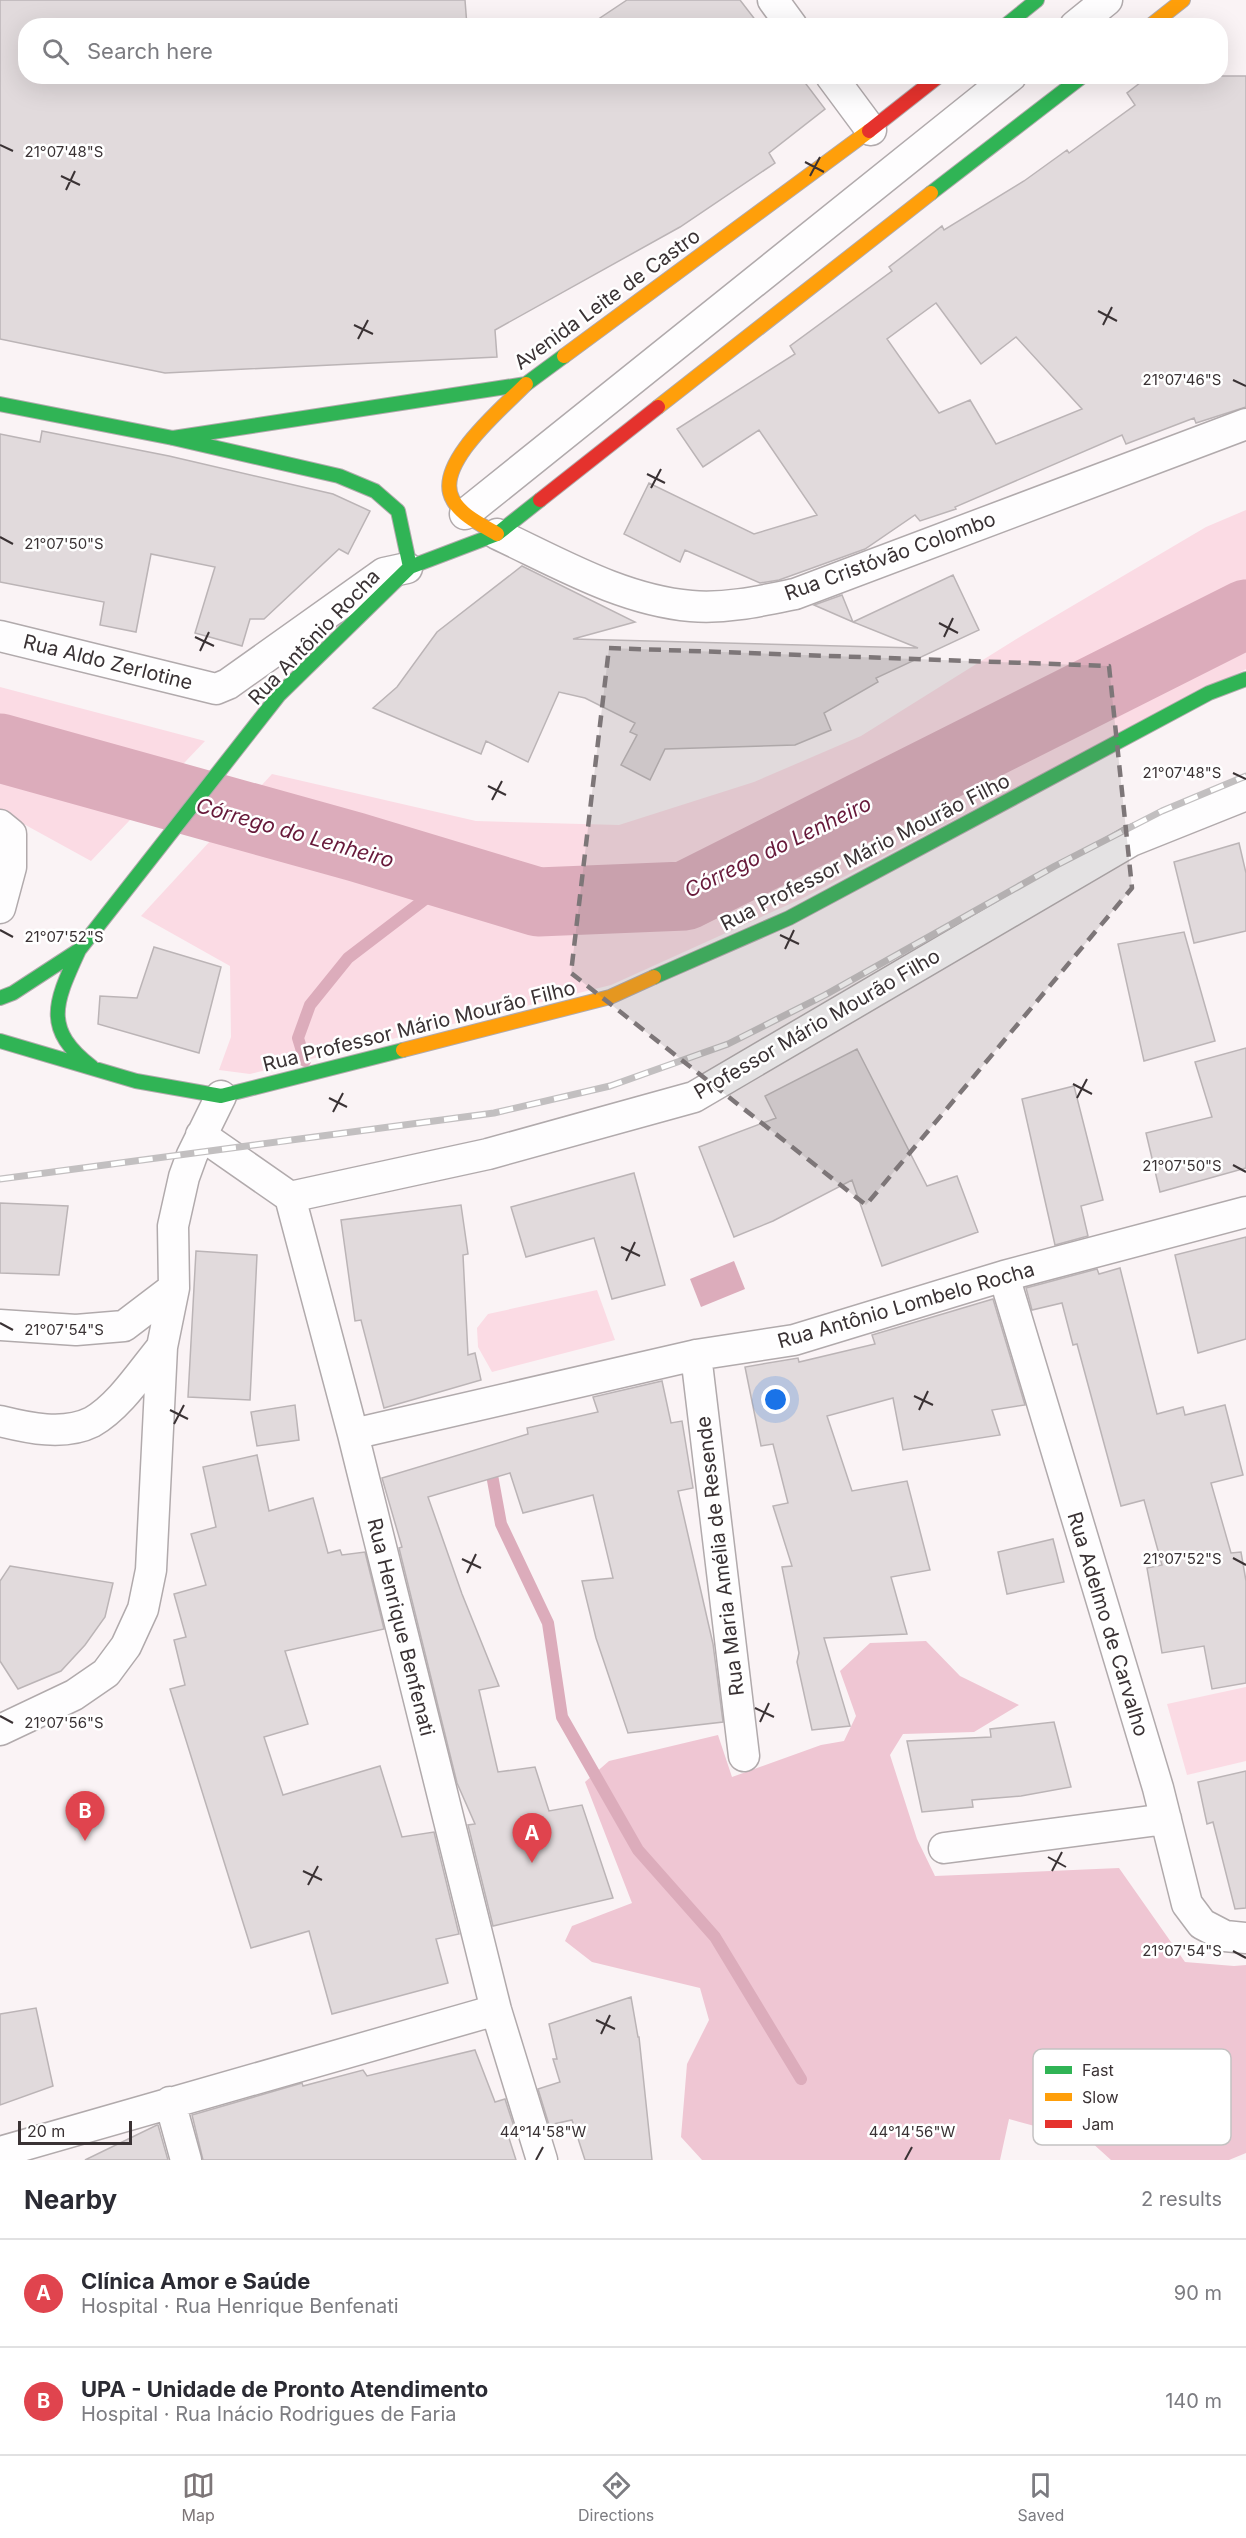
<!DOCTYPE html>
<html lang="en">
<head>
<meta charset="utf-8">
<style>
  :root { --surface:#fff; --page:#f2f2f3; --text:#2b2b33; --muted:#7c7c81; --line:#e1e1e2; --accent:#7d7678 }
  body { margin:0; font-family:Inter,sans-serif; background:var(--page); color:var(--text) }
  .scale { position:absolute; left:18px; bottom:15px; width:114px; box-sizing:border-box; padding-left:6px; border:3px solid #3a3234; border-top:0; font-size:16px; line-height:21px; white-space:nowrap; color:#3a3234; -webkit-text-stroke:4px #fff; paint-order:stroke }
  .you { position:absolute; left:776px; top:1400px; width:21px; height:21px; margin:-15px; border:4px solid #fff; border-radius:50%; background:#1a73e8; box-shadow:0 0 0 9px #1a73e833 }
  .badge { display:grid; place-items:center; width:39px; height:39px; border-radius:50%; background:var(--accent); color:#fff; font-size:20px; font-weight:700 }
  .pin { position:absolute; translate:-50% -50px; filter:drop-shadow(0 2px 3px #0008) }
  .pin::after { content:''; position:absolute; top:32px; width:21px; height:18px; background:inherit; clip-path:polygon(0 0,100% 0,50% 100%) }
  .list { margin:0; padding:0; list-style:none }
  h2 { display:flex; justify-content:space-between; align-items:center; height:78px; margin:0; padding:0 24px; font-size:26px }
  h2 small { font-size:20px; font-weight:400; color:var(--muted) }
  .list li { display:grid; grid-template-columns:39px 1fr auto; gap:18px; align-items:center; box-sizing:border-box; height:108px; padding:0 24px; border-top:2px solid var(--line) }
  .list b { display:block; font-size:22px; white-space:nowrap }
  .list p { margin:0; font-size:20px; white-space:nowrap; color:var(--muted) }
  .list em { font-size:20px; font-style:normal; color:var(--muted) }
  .icon { flex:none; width:33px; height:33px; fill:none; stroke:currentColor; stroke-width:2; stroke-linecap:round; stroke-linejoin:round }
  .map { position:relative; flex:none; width:1246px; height:2160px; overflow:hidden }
  .search { position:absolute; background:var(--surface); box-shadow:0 6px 24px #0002; left:18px; right:18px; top:18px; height:66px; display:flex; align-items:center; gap:15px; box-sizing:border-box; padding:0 21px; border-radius:24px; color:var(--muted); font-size:22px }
  .sheet { height:294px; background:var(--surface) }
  nav { display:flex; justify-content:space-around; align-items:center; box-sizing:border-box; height:84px; border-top:2px solid var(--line); background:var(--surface); font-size:16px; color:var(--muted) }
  nav a { display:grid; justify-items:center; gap:3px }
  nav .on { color:var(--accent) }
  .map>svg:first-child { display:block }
  .green { fill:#fbdbe4 }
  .forest { fill:#efc6d3 }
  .water { fill:#dcacbb }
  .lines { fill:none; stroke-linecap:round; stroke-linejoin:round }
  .stream { stroke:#dcacbb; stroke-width:12 }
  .river { stroke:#dcacbb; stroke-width:69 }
  .building { fill:#e1dadc; stroke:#bbb4b6; stroke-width:1.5; fill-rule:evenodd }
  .street-casing { stroke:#b1aaac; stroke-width:33 }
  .fast-casing { stroke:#b1aaac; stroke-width:16 }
  .slow-casing { stroke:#b1aaac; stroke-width:16 }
  .jam-casing { stroke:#b1aaac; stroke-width:16 }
  .street { stroke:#fefdfe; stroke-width:30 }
  .fast { stroke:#30b455; stroke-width:14 }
  .slow { stroke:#ff9f0a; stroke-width:14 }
  .jam { stroke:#e5322d; stroke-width:14 }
  .rail-casing { stroke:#c2bfc0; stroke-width:7 }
  .rail { stroke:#fff; stroke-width:4.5; stroke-dasharray:14; stroke-linecap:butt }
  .marked { fill:#7d7678; fill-opacity:0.2; stroke:#7d7678; stroke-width:4.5; stroke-dasharray:12 8; stroke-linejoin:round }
  .ticks { fill:none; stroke:#3a3234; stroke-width:2 }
  .labels { text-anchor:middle; stroke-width:5; stroke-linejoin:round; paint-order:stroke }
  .street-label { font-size:20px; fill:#3a3234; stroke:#fff }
  .water-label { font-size:21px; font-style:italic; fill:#67193a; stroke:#fff }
  .key { fill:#fff; stroke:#c4c2c2; stroke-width:1.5 }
  .key-label { font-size:16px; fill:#3a3234 }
  .ticks-label { font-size:15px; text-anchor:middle; fill:#3a3234; stroke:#fff; stroke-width:5; stroke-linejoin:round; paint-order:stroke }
</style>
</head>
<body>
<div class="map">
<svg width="1246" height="2160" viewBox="0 0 1246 2160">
  <rect width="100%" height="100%" fill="#faf3f5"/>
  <!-- green -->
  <path class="green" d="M1246,510V669L803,898L611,985L250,1074L219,1070L231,1037L230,966L141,916L272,774L476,821L619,825L754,782L861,736L1023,635L1206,527Z
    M0,687L205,741L91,861L0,811Z
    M597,1290L615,1340L492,1372L478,1347L477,1328L488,1314Z
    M1246,1687V1761L1187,1775L1167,1704Z"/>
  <!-- forest -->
  <path class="forest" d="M926,1641L960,1676L1019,1705L974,1732L903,1734L890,1755L917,1839L935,1876L1119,1868L1185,1962L1234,1966L1246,1965V2153L1229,2160H1111L1090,2141L1009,2119L1000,2160H702L681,2137L687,2064L709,2020L700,1988L592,1962L565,1941L572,1926L632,1903L585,1782L609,1761L718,1735L732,1777L821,1745L844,1741L856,1716L840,1671L870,1643Z"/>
  <!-- water -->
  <path class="water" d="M734,1261L745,1289L701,1307L690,1279Z"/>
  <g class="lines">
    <!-- stream -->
    <path class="stream" d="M305,1061L298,1038L310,1005L348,958L454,877
      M490,1464L501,1524L548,1623L562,1717L638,1850L715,1937L801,2079"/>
    <!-- river -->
    <path class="river" d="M0,748L356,847L538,902L685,896L1246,614"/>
  </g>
  <!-- building -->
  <path class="building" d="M0,0H465L467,26H26V76H800L825,109L769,153L775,163L680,227L495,330L497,357L165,373L0,339Z
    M627,0H740L760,26H588Z
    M1149,76H1246V407L1196,423L1194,418L1126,444L1122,435L955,507L956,509L920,521L915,515L865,549L779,580L760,583L685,550L680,562L624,534L649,483L754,534L817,515L759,430L703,467L677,429L795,354L790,346L892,271L889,267L942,226L944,230L1024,181L1067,150L1069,153L1135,105L1127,93ZM936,303L981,364L1016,337L1082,409L996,444L970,400L939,413L887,339Z
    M42,431L169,456L333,494L370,511L348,554L339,549L264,619H250L242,646L195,633L215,567L151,554L136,632L100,625L104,602L0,582V434L40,442Z
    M522,566L635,622L573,639L918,648L853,622L953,575L979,630L876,678L878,682L824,713L831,730L795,745L665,749L650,780L621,765L637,735L630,732L635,723L585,698L559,692L528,762L486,741L481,754L373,708L397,687L437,632Z
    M842,595L853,622L814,605Z
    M1239,843L1246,873V931L1194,943L1174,862Z
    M1184,932L1215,1041L1144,1061L1118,944Z
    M154,947L221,967L199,1053L98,1024L100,996L137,998Z
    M1246,1048V1168L1160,1192L1146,1133L1212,1117L1195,1062Z
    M857,1049L927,1186L957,1176L978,1232L882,1266L852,1180L773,1221L734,1237L699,1147L776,1118L765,1096Z
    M1074,1086L1103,1200L1081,1206L1088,1236L1055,1245L1022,1099Z
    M634,1173L665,1285L612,1299L594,1238L526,1257L511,1207Z
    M0,1203L68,1206L59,1275L0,1273Z
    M461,1205L468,1254L463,1255L468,1355L475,1353L481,1380L384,1408L361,1320L355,1321L341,1220Z
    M1246,1237V1339L1198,1353L1175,1255Z
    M196,1251L257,1255L250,1400L188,1397Z
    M1120,1268L1157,1414L1183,1407L1185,1415L1225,1405L1243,1475L1211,1483L1231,1553L1241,1552L1246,1581V1683L1212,1689L1204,1646L1162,1653L1147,1568L1162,1565L1144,1500L1121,1506L1077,1344L1073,1345L1062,1303L1032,1310L1026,1288L1097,1269L1099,1274Z
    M993,1299L1025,1405L992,1410L1000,1435L903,1450L893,1398L827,1416L852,1491L907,1481L930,1570L891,1577L907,1634L824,1638L850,1726L812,1730L797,1662L799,1653L782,1567L792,1566L773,1506L788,1503L773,1444L761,1446L745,1367L798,1358L799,1362L875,1344L872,1335Z
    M662,1381L671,1423L682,1421L693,1488L678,1491L713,1644L723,1722L628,1733L596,1638L582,1581L613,1578L593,1495L523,1513L510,1473L428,1497L462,1594L499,1686L479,1690L498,1772L535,1767L549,1811L582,1805L613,1898L493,1926L468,1825L475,1824L457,1783L399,1548L402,1547L382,1478L528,1434L527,1428L598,1412L593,1397Z
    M295,1405L299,1440L257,1446L251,1412Z
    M257,1455L269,1511L313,1498L328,1553L340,1550L342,1555L365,1552L384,1629L285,1651L308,1724L264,1737L283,1795L380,1766L402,1837L434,1832L459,1934L436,1939L448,1983L332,2014L309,1931L251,1948L170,1689L185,1685L174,1640L186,1637L174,1594L206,1585L191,1534L216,1527L203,1467Z
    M1053,1539L1064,1582L1007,1594L998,1552Z
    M10,1566L113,1583L105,1617L85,1645L61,1671L18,1689L0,1661V1581Z
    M1054,1722L1071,1787L1021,1796L972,1800L973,1807L922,1812L907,1741L991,1737L990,1729Z
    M1246,1771V1908L1235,1909L1213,1822L1207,1824L1198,1782Z
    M631,1997L638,2037H639L652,2160H585L572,2120L549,2125L538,2089L560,2082L553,2059H557L549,2024Z
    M36,2008L53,2086L0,2105V2014Z
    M475,2050L495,2102L505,2099L516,2133L508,2135L516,2160H203L192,2115L302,2083L303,2086L363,2070L367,2076Z
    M158,2125L168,2160H85L157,2125Z"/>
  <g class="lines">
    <!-- street casing -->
    <g class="street-casing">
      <path id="street" d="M773,0L792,26
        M1075,26L1107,0
        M831,76L871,130
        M465,514L1011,76
        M497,534C559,563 622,600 691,606C726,609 761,601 795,594L1246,424
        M0,636L216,689L228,684L384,573L407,568
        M0,825L11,834V867L0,908
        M201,1135L290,1197L353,1434L496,2010L542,2160
        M290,1197L488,1154L694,1097L1131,841L1246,795
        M1004,1276L1158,1788L1187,1904L1202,1924L1225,1936L1246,1938
        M0,1325L76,1330L124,1326L174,1288
        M696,1355L744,1756
        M0,1421C28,1428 64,1436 92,1422C120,1406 142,1371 162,1347
        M353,1434L696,1355L794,1340L1004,1276L1246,1212
        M0,1730L74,1695L106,1673L126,1646L143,1609L151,1570L162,1347L174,1288L173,1226L184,1177L192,1155L221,1096
        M944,1848L1166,1819
        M170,2102L186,2160
        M0,2152L496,2010"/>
    </g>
    <!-- fast casing -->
    <g class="fast-casing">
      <path id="fast" d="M1005,26L1037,0
        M931,193L1083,76
        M0,404L173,438L339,476L375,491L398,511L410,567
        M173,438L526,384L564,356
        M79,950C56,1001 41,1028 92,1067
        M654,977L789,918L1209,693L1246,679
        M0,998L13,993L79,950L279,695L410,567L497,534L540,500
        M0,1041L136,1081L221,1096L403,1050"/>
    </g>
    <!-- slow casing -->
    <g class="slow-casing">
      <path id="slow" d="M1150,26L1183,0
        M564,356L869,131
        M658,407L931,193
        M497,534C482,525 462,516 453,500C432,465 504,407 526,384
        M403,1050L610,997L654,977"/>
    </g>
    <!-- jam casing -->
    <g class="jam-casing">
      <path id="jam" d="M869,131L939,76
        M540,500L658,407"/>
    </g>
    <!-- street -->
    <use href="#street" class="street"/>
    <!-- fast -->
    <use href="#fast" class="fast"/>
    <!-- slow -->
    <use href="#slow" class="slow"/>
    <!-- jam -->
    <use href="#jam" class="jam"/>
    <!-- rail casing -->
    <g class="rail-casing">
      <path id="rail" d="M0,1179L494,1113L610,1086L728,1044L825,995L1055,866L1162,811L1246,776"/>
    </g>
    <!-- rail -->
    <use href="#rail" class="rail"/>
  </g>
  <!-- marked area -->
  <path class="marked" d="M609,648L1109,666L1132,888L866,1205L571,973Z"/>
  <!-- ticks -->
  <path class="ticks" d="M0,145L13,151M805,162L824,172M61,176L80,185M810,176L820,157M66,190L75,171M1098,311L1117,321M354,325L373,334M1103,325L1112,307M358,339L368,320M1233,380L1246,386M647,474L665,483M651,488L661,469M0,537L13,544M939,623L958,633M195,637L214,646M944,637L953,618M200,651L209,632M1233,773L1246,779M488,786L506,795M492,800L502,781M0,930L13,937M780,935L799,944M785,949L794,930M1073,1084L1092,1094M329,1098L347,1107M1077,1098L1087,1079M333,1112L343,1093M1233,1165L1246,1172M621,1247L640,1256M626,1261L635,1242M0,1323L13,1330M914,1396L933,1405M170,1410L188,1419M919,1410L928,1391M174,1424L184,1405M1233,1558L1246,1565M462,1559L481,1568M467,1573L476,1554M755,1708L774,1717M0,1716L13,1723M760,1722L769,1703M1048,1857L1066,1867M303,1871L322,1880M1052,1871L1062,1852M308,1885L318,1866M1233,1951L1246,1958M596,2020L615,2029M601,2034L610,2015M536,2160L543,2147M905,2160L912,2147"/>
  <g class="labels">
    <!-- street labels -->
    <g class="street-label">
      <text transform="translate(607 299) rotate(-36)" y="7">Avenida Leite de Castro</text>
      <text transform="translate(890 556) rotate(-20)" y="7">Rua Cristóvão Colombo</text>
      <text transform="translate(314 637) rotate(-46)" y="7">Rua Antônio Rocha</text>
      <text transform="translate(108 662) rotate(14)" y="7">Rua Aldo Zerlotine</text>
      <text transform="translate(865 852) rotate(-27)" y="7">Rua Professor Mário Mourão Filho</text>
      <text transform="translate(817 1024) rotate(-30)" y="7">Professor Mário Mourão Filho</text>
      <text transform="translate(419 1026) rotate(-14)" y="7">Rua Professor Mário Mourão Filho</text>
      <text transform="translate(906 1305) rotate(-16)" y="7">Rua Antônio Lombelo Rocha</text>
      <text transform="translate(720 1556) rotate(-97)" y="7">Rua Maria Amélia de Resende</text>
      <text transform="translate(1108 1624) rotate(73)" y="7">Rua Adelmo de Carvalho</text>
      <text transform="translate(401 1627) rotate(76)" y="7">Rua Henrique Benfenati</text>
    </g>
    <!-- water labels -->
    <g class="water-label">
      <text transform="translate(295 833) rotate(16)" y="7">Córrego do Lenheiro</text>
      <text transform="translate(778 847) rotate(-26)" y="7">Córrego do Lenheiro</text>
    </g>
  </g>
  <!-- legend -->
  <rect x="1033" y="2049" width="198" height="96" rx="9" class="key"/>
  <rect x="1045" y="2066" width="27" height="8" fill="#30b455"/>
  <rect x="1045" y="2093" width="27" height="8" fill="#ff9f0a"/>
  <rect x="1045" y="2120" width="27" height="8" fill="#e5322d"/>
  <g class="key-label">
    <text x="1082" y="2076">Fast</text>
    <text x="1082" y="2103">Slow</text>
    <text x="1082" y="2130">Jam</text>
  </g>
  <g class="ticks-label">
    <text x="64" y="157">21°07'48"S</text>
    <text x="1182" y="385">21°07'46"S</text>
    <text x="64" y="549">21°07'50"S</text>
    <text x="1182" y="778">21°07'48"S</text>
    <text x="64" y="942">21°07'52"S</text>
    <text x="1182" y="1171">21°07'50"S</text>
    <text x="64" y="1335">21°07'54"S</text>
    <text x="1182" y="1564">21°07'52"S</text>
    <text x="64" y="1728">21°07'56"S</text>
    <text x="1182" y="1956">21°07'54"S</text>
    <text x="543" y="2137">44°14'58"W</text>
    <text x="912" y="2137">44°14'56"W</text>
  </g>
</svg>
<div class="scale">20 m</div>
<div class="you"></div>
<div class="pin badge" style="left:532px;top:1863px;background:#e0444e">A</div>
<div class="pin badge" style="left:85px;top:1841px;background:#e0444e">B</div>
<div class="search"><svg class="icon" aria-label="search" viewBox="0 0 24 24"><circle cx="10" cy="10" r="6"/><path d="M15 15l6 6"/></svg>Search here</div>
</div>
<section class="sheet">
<h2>Nearby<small>2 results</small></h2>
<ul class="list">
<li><span class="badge" style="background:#e0444e">A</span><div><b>Clínica Amor e Saúde</b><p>Hospital · Rua Henrique Benfenati</p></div><em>90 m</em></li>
<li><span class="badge" style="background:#e0444e">B</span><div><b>UPA - Unidade de Pronto Atendimento</b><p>Hospital · Rua Inácio Rodrigues de Faria</p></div><em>140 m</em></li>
</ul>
</section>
<nav>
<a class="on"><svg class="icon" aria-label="map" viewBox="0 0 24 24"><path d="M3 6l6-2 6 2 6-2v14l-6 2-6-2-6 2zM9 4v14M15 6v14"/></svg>Map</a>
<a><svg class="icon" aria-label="directions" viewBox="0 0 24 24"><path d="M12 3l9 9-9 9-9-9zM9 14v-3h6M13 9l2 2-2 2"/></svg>Directions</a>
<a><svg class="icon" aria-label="saved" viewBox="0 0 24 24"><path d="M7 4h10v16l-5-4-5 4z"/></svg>Saved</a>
</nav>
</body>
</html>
